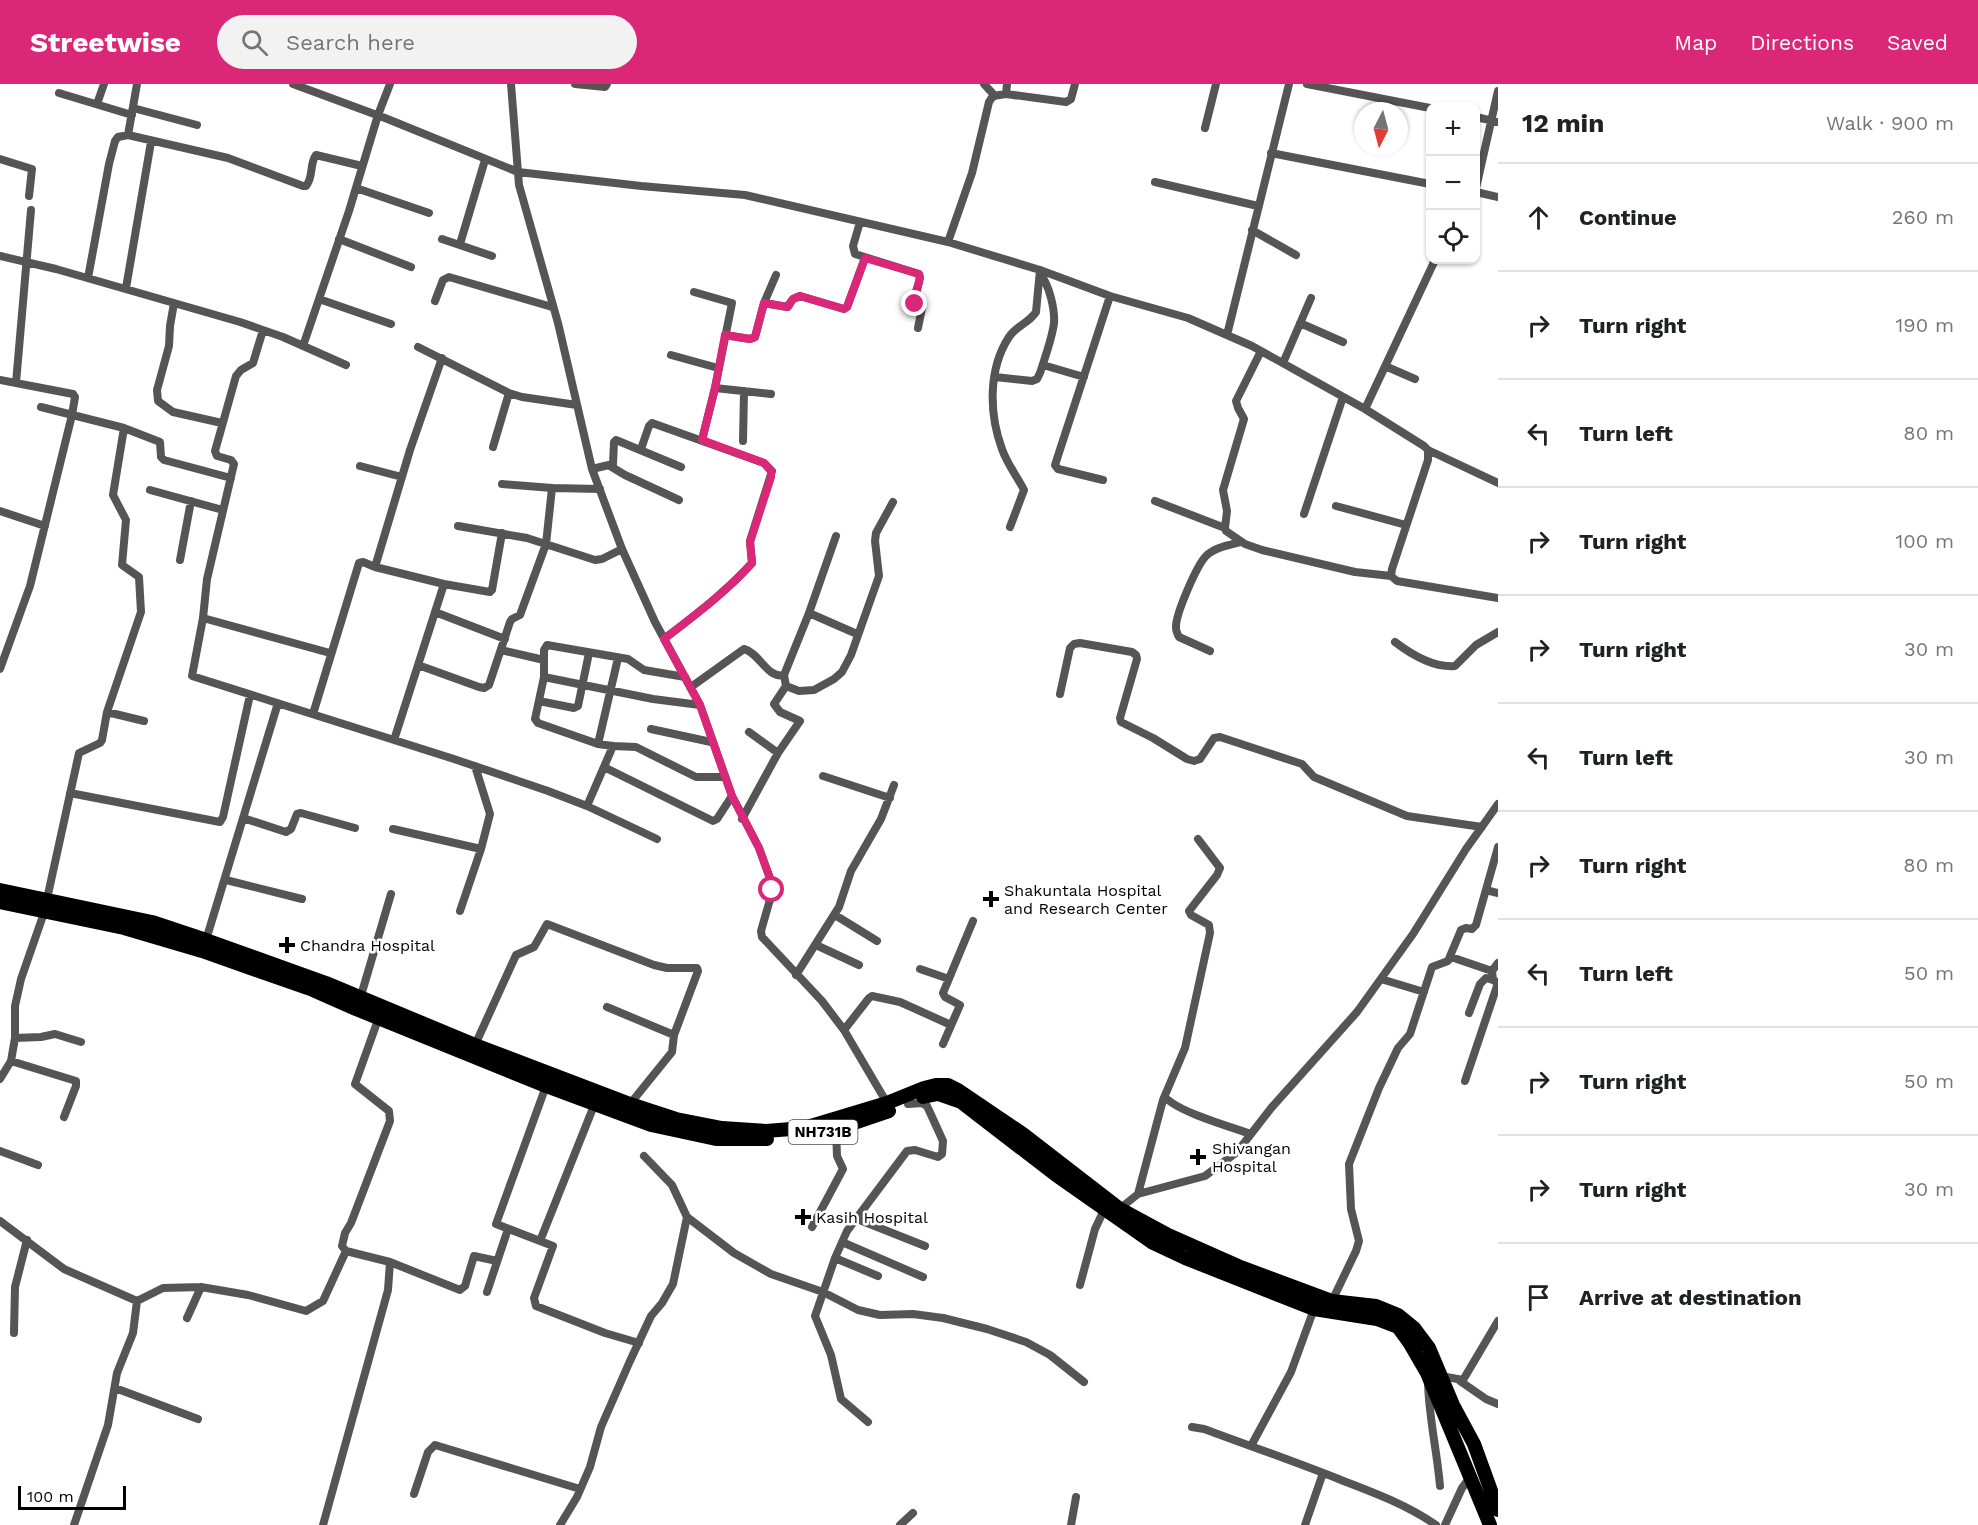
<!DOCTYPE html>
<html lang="en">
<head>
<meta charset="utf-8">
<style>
  :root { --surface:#fff; --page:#f2f2f2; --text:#202124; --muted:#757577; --line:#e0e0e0; --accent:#db2777 }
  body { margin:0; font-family:"Work Sans",sans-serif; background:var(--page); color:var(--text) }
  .controls { position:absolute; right:18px; top:18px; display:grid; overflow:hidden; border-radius:12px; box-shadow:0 2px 4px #0004 }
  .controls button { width:54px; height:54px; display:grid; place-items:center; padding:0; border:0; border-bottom:2px solid var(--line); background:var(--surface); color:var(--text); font:30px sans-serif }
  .compass { position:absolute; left:1354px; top:18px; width:54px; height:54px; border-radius:50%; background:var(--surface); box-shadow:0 2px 4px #0004; rotate:186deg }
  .scale { position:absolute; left:18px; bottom:15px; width:108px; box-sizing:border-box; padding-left:6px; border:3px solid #000; border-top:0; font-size:16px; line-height:21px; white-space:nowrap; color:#000; -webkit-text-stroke:4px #fff; paint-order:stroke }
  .stop { position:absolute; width:18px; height:18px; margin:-14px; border:4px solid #db2777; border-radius:50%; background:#fff }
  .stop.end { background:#db2777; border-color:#fff; box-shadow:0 2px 6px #0008 }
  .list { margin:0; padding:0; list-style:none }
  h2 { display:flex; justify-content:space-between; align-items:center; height:78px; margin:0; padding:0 24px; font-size:26px }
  h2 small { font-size:20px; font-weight:400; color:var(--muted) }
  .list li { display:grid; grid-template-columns:39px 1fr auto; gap:18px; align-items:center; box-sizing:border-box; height:108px; padding:0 24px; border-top:2px solid var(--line) }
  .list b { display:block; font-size:22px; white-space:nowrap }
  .list em { font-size:20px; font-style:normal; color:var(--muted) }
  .icon { flex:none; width:33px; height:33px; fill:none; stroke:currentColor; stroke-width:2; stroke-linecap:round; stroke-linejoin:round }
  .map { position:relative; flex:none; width:1498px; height:1441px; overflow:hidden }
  header { display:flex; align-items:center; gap:36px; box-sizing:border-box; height:84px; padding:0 30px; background:var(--accent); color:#fff }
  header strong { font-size:28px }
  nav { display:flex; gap:33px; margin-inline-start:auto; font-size:21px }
  .search { width:420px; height:54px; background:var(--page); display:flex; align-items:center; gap:15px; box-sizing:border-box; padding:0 21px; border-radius:33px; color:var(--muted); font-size:22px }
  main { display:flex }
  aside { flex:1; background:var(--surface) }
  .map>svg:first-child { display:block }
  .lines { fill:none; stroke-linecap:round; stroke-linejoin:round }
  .street { stroke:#555; stroke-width:8 }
  .highway { stroke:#000; stroke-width:14 }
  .route { stroke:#db2777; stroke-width:8 }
  .poi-dot { fill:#000; stroke:#fff; stroke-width:2 }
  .labels { text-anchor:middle; stroke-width:5; stroke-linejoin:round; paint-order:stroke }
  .shield { fill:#fff; stroke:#4c4c4c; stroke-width:1.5 }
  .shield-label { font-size:15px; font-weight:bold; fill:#000 }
  .poi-label { font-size:16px; fill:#000; stroke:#fff; text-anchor:start }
</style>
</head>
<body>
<header>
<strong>Streetwise</strong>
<div class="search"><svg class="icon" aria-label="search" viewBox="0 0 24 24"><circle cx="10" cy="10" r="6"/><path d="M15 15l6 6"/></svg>Search here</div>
<nav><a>Map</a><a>Directions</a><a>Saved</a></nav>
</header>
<main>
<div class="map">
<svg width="1498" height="1441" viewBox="0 0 1498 1441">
  <rect width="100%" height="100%" fill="#fff"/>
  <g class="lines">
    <!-- street -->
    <path class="street" d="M293,0L385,34L518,88L641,102L745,111L948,158L1040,186L1110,212L1188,234L1252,262L1365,325L1424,362L1428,366V376L1392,485L1391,492L1397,497L1498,514
      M511,0L519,101L558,239L592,385L622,465L655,538L700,621L732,712L759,764L771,797V812L761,847L762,853L822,917L844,946L887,1019
      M575,0L605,3L607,0
      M984,0L995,12
      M1307,0L1430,24
      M59,9L132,31
      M1006,10L1066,18L1071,15L1075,0
      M97,20L104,0
      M133,24L197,41
      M1476,33L1498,38
      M1205,44L1216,0
      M128,51L137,0
      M1271,69L1430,100
      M0,75L32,85L29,112
      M1155,98L1258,122
      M356,104L429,129
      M1476,104L1498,7
      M1476,108L1498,113
      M860,138L853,162L855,170L919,190L920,194L914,218L922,224L918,244
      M1252,146L1296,171
      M339,155L411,183
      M442,155L492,172
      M948,158L972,89L989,18L993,12L1006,10L1007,0
      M460,160L485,76
      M0,172L56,185L240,238L283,253L346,281
      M88,194L109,80L115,57L118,53L128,51L228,74L303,102H306C314,93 309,80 316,71L362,82
      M126,204L151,58
      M694,208L732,219L715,304L702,356
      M319,215L391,240
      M435,217L443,196L449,193L552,223
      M174,219L170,242L169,262L157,306L158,317L173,328L222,339
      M764,219L787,223L793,215L800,212L844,225L847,223L865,174
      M1300,239L1343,258
      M263,246L253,279L241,286L236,292L215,367L217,372L231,376L234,380L207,495L203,534L192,592L454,675L548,707L587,722L657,755
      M725,251L750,255L755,253L764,219L776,191
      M1227,251L1289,0
      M303,262L349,127L378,31L390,0
      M418,263L509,309L522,313L577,321
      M1261,267L1236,317L1238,324L1244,335L1223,406L1227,427L1225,444L1226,447L1245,460L1262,466L1355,488L1391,492
      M671,271L718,284
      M1283,279L1311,214
      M1043,281L1084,293
      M1385,282L1415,295
      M995,293L1032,297L1037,295L1040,289C1045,273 1052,255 1054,239C1055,225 1049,200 1040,190
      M0,296L73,310L75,313L72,331L30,502L0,585
      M16,299L31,126
      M715,304L771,310
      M41,323L124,344L160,358L161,373L164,376L231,394
      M1365,325L1435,176
      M743,357L744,307
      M493,363L509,309
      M641,365L649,342L652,339L764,379L772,387L750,457L752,479C726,508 695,531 664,555
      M1428,366L1498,399
      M360,382L402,393
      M610,382L625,391L679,416
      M592,385L613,380L614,358L616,356L681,383
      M1103,396L1058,385L1055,381L1110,212
      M502,400L552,404
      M150,406L223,426
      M1155,417L1225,444
      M1336,422L1406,441
      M0,427L45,442
      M1304,430L1343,313
      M458,442L527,454L595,476L602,475L622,465
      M1010,443L1024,406C1017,392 1007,380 1002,365C989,330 988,285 1009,253C1016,242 1029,239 1036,228L1040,186
      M180,476L191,417
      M375,483L410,366L442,274
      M435,528L505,555
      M809,529L857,550
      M203,534L330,569
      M1395,558C1412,571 1433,584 1455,582L1476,561L1498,548
      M501,566L544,576
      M1210,567L1179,553C1177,549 1176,548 1176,544C1175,531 1197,481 1206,472C1215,463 1230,461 1241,458
      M418,581L479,603L484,604L489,601L510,538L512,535L520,531L546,460L552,404L600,405
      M544,593L653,615L700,621
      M685,593L644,586L628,575L547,561L544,566V593L535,635L538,639L598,660L613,662L636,663L696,693H724
      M786,602L799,607L814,606L834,595L842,588L851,571L879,492L875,457L876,449L893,418
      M691,603L744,565C760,569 767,595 784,591L809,529L836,452
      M1060,610L1070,564L1074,560L1080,559L1132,568L1136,571L1137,575L1120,634L1121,638L1153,654L1187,675L1194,677L1200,675L1214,654L1220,653L1302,680L1314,693L1407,732L1482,743
      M539,617L574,624L578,622L589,569
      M107,628L141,528L139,493L122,481L126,436L113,411L124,344
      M313,630L359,479L363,478L375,483L444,500L490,508L492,506L502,449
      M651,645L711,658
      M749,648L778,669
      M394,656L444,500
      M598,660L618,574
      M604,683L713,737L717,735L732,712
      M823,692L890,714
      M70,709L220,738L223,733L250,611
      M587,722L613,662
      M243,734L286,748L291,745L297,730L301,729L355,744
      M742,735L778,669L800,637L780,628L774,620L786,602L784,591
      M393,745L481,765
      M226,796L302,815
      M1486,806L1498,809
      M47,815L79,669L100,659L102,656L107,628L144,637
      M460,827L481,765L490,730L475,682
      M835,831L877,857
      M206,856L278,619
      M816,861L859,881
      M1451,873L1492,887L1493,896L1498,899
      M920,885L949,895
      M1492,887L1498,879
      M796,891L839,823L851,787L881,735L894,701
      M1381,895L1424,908
      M360,915L391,810
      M607,923L674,951L672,968L630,1020
      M1469,929L1480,900L1486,894L1493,896
      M379,933L355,1000L389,1027L390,1037L351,1139L345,1149L342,1162L346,1167L390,1178L460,1206L465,1202L474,1172L497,1177
      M844,946L869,914L872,912L900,918L951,941
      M15,954L41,953L55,950L81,958
      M943,960L960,921L945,913L943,909L973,837
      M475,961L516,871L534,863L547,840L654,881L667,884H697L698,887L674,951
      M11,977L76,997V1002L64,1033
      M0,995L11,977L15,954V922L21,895L45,826
      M1465,997L1498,899
      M546,1002L496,1140L553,1162L534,1214L536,1222L605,1249L639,1259
      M1165,1013C1178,1028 1231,1043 1251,1050
      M0,1067L38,1081
      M1138,1110L1163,1016L1185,964L1210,849L1209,841L1191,831L1189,827L1217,791L1220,784L1198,755
      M1118,1126L1138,1110L1205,1092L1237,1068L1272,1023L1357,928L1413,850L1466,765L1498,720
      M687,1133L734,1169L771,1190L823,1208L858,1226L880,1231L913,1230L943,1234L987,1245L1026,1258L1050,1271L1084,1298
      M857,1135L925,1162
      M0,1137L64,1185L137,1217
      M812,1143L843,1085L837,1072L836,1045
      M540,1157L595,1019
      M842,1158L923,1193
      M835,1174L878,1192
      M1080,1201L1095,1145L1104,1126
      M487,1208L508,1145
      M1332,1217L1356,1167L1359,1157L1351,1125L1349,1080L1379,1004L1398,964L1410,950L1432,883L1448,877L1461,846L1466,844L1472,845L1476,841L1498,763
      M187,1234L201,1203
      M14,1249L15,1203L27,1156
      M1441,1292L1463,1296L1498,1237
      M1460,1297L1486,1315L1498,1320
      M1428,1299C1429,1334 1437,1367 1440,1402
      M115,1304L198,1335
      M868,1338L841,1315L831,1271L815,1232L835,1174L847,1147L907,1067L915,1066L938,1073L942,1070L943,1057L927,1022L922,1019L908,1020
      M1192,1343L1204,1345C1250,1362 1296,1378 1341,1396C1375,1409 1407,1421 1436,1441
      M1251,1362L1291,1288L1314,1225
      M414,1410L428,1368L435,1361L580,1405
      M74,1441L108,1341L117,1289L133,1249L137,1217L163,1204L201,1203L248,1211L306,1227L323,1217L346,1167
      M323,1441L388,1206L390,1178
      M560,1441L577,1413L590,1383L601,1343L630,1277L651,1232L662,1219L673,1200L687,1133L672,1101L644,1072
      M900,1441L913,1429
      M1071,1441L1076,1413
      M1305,1441L1323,1389
      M1445,1441L1462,1404L1471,1392"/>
    <!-- highway -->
    <path class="highway" d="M0,806L152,838L206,856L326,899L475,961L630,1020L676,1035L722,1044L766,1047L804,1044L887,1019L924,1004L936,1001H948L958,1006L1023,1050L1120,1125L1168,1151L1238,1182L1332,1217L1376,1222L1398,1231L1414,1244L1429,1264L1453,1321L1474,1360L1498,1426
      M0,818L124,844L202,867L313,906L356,925L546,1002L651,1041L716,1055H767
      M923,1013L938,1010L961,1018L1056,1091L1153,1159L1185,1174L1314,1225L1377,1235L1398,1243L1409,1258L1427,1289L1490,1441
      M801,1052L836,1045L889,1027"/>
  </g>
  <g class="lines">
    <!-- route -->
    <path class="route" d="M772,806L771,797L759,764L732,712L700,621L664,555C695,531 726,508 752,479L750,458L771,393V387L764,379L702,356L715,304L725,251L750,255L755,253L764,219L788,223L793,215L800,212L844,225L847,223L865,174L919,190C922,200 911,211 915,220"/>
  </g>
  <!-- markers -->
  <g class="poi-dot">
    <path d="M988 806h6v6h6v6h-6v6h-6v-6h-6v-6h6z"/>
    <path d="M284 852h6v6h6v6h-6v6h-6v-6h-6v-6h6z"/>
    <path d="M1195 1064h6v6h6v6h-6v6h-6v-6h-6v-6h6z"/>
    <path d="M800 1124h6v6h6v6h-6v6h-6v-6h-6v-6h6z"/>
  </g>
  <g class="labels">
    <!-- shield labels -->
    <rect class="shield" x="788.5" y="1036" width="69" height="24" rx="4.5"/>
    <g class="shield-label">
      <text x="823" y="1053">NH731B</text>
    </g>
    <!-- poi labels -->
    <g class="poi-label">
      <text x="1004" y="812">Shakuntala Hospital<tspan x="1004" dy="18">and Research Center</tspan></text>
      <text x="300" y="867">Chandra Hospital</text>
      <text x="1212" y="1070">Shivangan<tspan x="1212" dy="18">Hospital</tspan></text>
      <text x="816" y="1139">Kasih Hospital</text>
    </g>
  </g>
</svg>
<div class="controls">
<button>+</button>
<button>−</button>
<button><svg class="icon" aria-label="locate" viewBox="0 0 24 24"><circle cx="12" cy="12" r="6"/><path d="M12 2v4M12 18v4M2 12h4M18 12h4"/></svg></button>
</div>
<svg class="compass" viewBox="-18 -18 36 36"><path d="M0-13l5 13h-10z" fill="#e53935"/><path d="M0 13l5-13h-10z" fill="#757577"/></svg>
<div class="scale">100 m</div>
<div class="stop" style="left:772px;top:806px"></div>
<div class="stop end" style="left:915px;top:220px"></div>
</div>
<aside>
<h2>12 min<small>Walk · 900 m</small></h2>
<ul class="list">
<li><svg class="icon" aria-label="ahead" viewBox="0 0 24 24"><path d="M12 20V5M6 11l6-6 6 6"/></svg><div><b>Continue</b></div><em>260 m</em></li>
<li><svg class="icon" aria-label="right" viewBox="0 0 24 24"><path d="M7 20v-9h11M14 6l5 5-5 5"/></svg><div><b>Turn right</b></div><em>190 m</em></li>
<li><svg class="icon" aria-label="left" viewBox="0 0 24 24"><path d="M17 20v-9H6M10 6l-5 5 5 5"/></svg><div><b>Turn left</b></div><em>80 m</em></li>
<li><svg class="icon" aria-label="right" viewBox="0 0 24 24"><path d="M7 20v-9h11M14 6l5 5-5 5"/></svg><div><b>Turn right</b></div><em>100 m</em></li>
<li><svg class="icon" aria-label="right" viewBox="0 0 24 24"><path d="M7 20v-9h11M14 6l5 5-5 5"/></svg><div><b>Turn right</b></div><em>30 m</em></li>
<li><svg class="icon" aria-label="left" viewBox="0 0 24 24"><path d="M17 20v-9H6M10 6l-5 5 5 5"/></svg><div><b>Turn left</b></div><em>30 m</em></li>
<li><svg class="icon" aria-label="right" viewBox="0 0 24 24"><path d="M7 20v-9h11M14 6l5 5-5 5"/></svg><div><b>Turn right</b></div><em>80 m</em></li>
<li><svg class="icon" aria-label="left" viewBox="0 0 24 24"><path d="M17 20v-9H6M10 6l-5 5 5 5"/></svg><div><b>Turn left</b></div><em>50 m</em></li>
<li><svg class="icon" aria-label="right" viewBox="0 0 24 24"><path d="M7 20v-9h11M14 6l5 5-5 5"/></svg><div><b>Turn right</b></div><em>50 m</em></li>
<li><svg class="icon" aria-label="right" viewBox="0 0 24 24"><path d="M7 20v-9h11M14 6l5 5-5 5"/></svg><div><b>Turn right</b></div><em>30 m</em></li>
<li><svg class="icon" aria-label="arrive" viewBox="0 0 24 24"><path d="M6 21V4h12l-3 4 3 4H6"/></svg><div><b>Arrive at destination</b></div></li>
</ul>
</aside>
</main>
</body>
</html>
